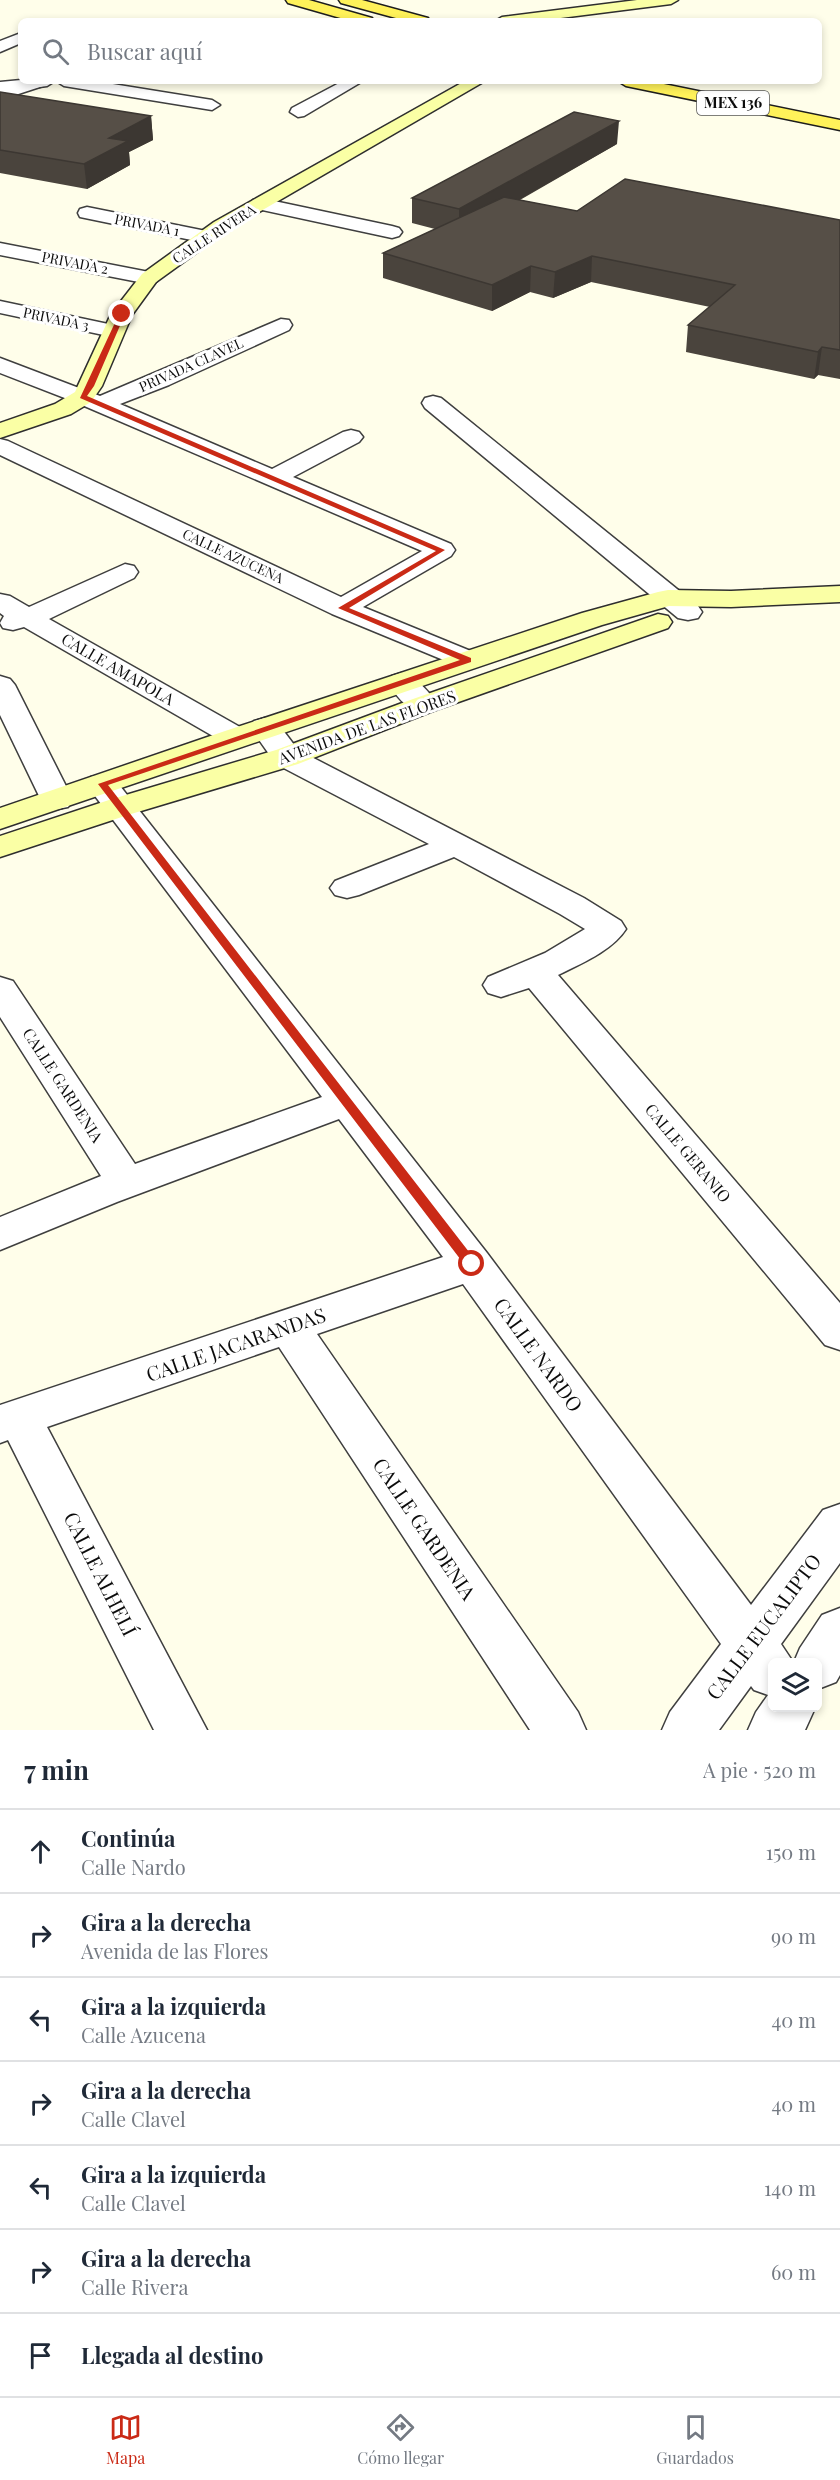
<!DOCTYPE html>
<html lang="es">
<head>
<meta charset="utf-8">
<style>
  :root { --surface:#fff; --page:#f2f2f3; --text:#1f2937; --muted:#747a83; --line:#e0e1e3; --accent:#ca2a16 }
  body { margin:0; font-family:"Playfair Display",serif; background:var(--page); color:var(--text) }
  .controls { position:absolute; right:18px; bottom:18px; display:grid; overflow:hidden; border-radius:9px; box-shadow:0 3px 9px #0003 }
  .controls button { width:54px; height:54px; display:grid; place-items:center; padding:0; border:0; border-bottom:2px solid var(--line); background:var(--surface); color:var(--text); font:30px sans-serif }
  .stop { position:absolute; width:18px; height:18px; margin:-14px; border:4px solid #ca2a16; border-radius:50%; background:#fff }
  .stop.end { background:#ca2a16; border-color:#fff; box-shadow:0 2px 6px #0008 }
  .list { margin:0; padding:0; list-style:none }
  h2 { display:flex; justify-content:space-between; align-items:center; height:78px; margin:0; padding:0 24px; font-size:26px }
  h2 small { font-size:20px; font-weight:400; color:var(--muted) }
  .list li { display:grid; grid-template-columns:39px 1fr auto; gap:18px; align-items:center; box-sizing:border-box; height:84px; padding:0 24px; border-top:2px solid var(--line) }
  .list b { display:block; font-size:22px; white-space:nowrap }
  .list p { margin:0; font-size:20px; white-space:nowrap; color:var(--muted) }
  .list em { font-size:20px; font-style:normal; color:var(--muted) }
  .icon { flex:none; width:33px; height:33px; fill:none; stroke:currentColor; stroke-width:2; stroke-linecap:round; stroke-linejoin:round }
  .map { position:relative; flex:none; width:840px; height:1730px; overflow:hidden }
  .search { position:absolute; background:var(--surface); box-shadow:0 3px 9px #0003; left:18px; right:18px; top:18px; height:66px; display:flex; align-items:center; gap:15px; box-sizing:border-box; padding:0 21px; border-radius:9px; color:var(--muted); font-size:22px }
  .sheet { height:666px; background:var(--surface) }
  nav { display:flex; justify-content:space-around; align-items:center; box-sizing:border-box; height:84px; border-top:2px solid var(--line); background:var(--surface); font-size:16px; color:var(--muted) }
  nav a { display:grid; justify-items:center; gap:3px }
  nav .on { color:var(--accent) }
  .map>svg:first-child { display:block }
  .lines { fill:none; stroke-linecap:round; stroke-linejoin:round }
  .minor-casing { stroke:#3f3f3f; stroke-width:3 }
  .tertiary-casing { stroke:#3f3f3f; stroke-width:3 }
  .secondary-casing { stroke:#2e2e2e; stroke-width:3 }
  .primary-casing { stroke:#1d1d1d; stroke-width:3 }
  .minor { fill:#fff; fill-rule:evenodd }
  .tertiary { fill:#fff; fill-rule:evenodd }
  .secondary { fill:#faffa5; fill-rule:evenodd }
  .primary { fill:#fff25a; fill-rule:evenodd }
  .wall { fill:#4a443d }
  .shaded-wall { fill:#3c3732 }
  .building { fill:#564f47; stroke:#3c3732; stroke-width:1.5 }
  .route { fill:#ca2a16 }
  .labels { text-anchor:middle; stroke-width:6; stroke-linejoin:round; paint-order:stroke }
  .far-street-label { font-size:14px; fill:#0c0c0c; stroke:#fff }
  .shield { fill:#fff; stroke:#555; stroke-width:1.5 }
  .shield-label { font-size:15px; font-weight:bold; fill:#0c0c0c }
  .street-label { font-size:16px; fill:#0c0c0c; stroke:#fff }
  .near-street-label { font-size:20px; fill:#0c0c0c; stroke:#fff }
</style>
</head>
<body>
<div class="map">
<svg width="840" height="1730" viewBox="0 0 840 1730">
  <rect width="100%" height="100%" fill="#fffeea"/>
  <g class="lines">
    <!-- minor casing -->
    <g class="minor-casing">
      <path id="minor" d="M21,33V43L0,52V41Z
        M27,81L48,82L46,85L0,100V90Z
        M56,81H94L212,100L220,105L212,110L64,86Z
        M343,81H363L304,116L298,117L290,112L292,108Z
        M260,198L392,226L399,228L402,232L399,236L392,238L253,208L251,204L253,200Z
        M87,207L206,231L213,233L216,237L213,241L206,243L80,217L78,213L80,209Z
        M0,243L149,272L156,274L159,278L156,282L149,284L0,255Z
        M0,301L113,325L121,326L124,331L121,336L113,337L0,313Z
        M281,319L289,320L292,325L289,330L169,385L120,404L272,469L343,432L351,430L359,432L363,437L359,442L293,477L451,544L455,550L451,556L363,607L478,654L482,660L478,666L468,669L458,666L332,614L0,455V439L8,441L341,597L422,551L75,402L0,373V358L100,396Z
        M433,396L441,398L698,606L702,612L698,618L688,620L678,618L425,408L422,403L425,398Z
        M125,564L134,566L138,572L134,578L49,619L247,731L251,737L247,743L236,746L225,743L24,627L13,630L3,628L0,623L4,616L0,613V594L10,596L29,607Z
        M402,673C417,677 429,692 438,705L433,711C411,717 399,699 387,682L392,676Z
        M0,676L10,679L15,685L73,800L68,807L57,809L46,807L41,800L0,715Z
        M265,718L276,721L298,750L584,898L621,921L626,929C612,951 580,964 558,975L840,1303V1350L825,1345L529,988L501,997L488,993L483,985L488,977L545,953L585,929L560,914L454,857L359,895L347,898L335,895L330,888L335,881L429,844L276,764L250,727L254,721Z
        M102,775L113,777L487,1253L751,1605L823,1510L840,1504V1563L781,1644L793,1662H772V1708H815L805,1730H748L756,1712L768,1695L754,1690L751,1686L719,1730H662L670,1712L721,1644L463,1284L317,1334L578,1712L586,1730H530L279,1347L47,1427L207,1730H154L8,1440L0,1443V1405L443,1257L339,1119L117,1202L0,1250V1217L101,1176L0,1017V977L13,981L135,1164L322,1097L86,784L91,777Z
        M840,1608V1675L836,1682L818,1689V1662H794L800,1648L822,1615Z"/>
    </g>
    <!-- tertiary casing -->
    <g class="tertiary-casing">
      <path id="tertiary" d="M21,80V81H55L47,86L0,92V82Z"/>
    </g>
    <!-- secondary casing -->
    <g class="secondary-casing">
      <path id="secondary" d="M637,0H678L671,4L537,21H495L502,17Z
        M465,81H485L228,230L156,282L132,315L102,386L91,402L71,414L0,438V423L55,404L75,392L111,314L142,274L214,222Z
        M840,586V602L731,607L669,606L602,625L0,829V808L225,731L582,613L658,592L668,590L731,591Z
        M658,614L668,616L672,622L668,628L433,711L298,764L131,814L0,857V836L109,800L276,750L413,699Z"/>
    </g>
    <!-- primary casing -->
    <g class="primary-casing">
      <path id="primary" d="M286,0H309L372,18L374,21H351L288,3Z
        M339,0H362L428,18L430,21H407L341,3Z
        M618,81H649L840,120V130L626,86Z"/>
    </g>
    <!-- minor -->
    <use href="#minor" class="minor"/>
    <!-- tertiary -->
    <use href="#tertiary" class="tertiary"/>
    <!-- secondary -->
    <use href="#secondary" class="secondary"/>
    <!-- primary -->
    <use href="#primary" class="primary"/>
  </g>
  <!-- wall -->
  <path class="wall" d="M0,92L151,116L153,140L129,152L130,165L87,189L0,173Z
    M617,144L520,200L577,211L840,220V379L818,375L814,379L686,352L688,325L710,307L591,282L553,298L530,292L492,311L383,278V253L435,229L412,223V198Z"/>
  <!-- shaded-wall -->
  <path class="shaded-wall" d="M151,116L153,140L129,152L130,165L87,189L84,164L109,138Z
    M619,121L617,144L459,234V209Z
    M592,256L591,282L553,298L555,272Z
    M531,266L530,292L492,311V285Z
    M822,347L818,375L814,379L818,352Z"/>
  <!-- building -->
  <path class="building" d="M0,92L151,116L109,138L128,141L84,164L0,150Z
    M574,112L619,121L459,209L412,198Z
    M625,179L840,220V350L822,347L818,352L688,325L735,285L592,256L555,272L531,266L492,285L383,253L504,197L577,211Z"/>
  <!-- route -->
  <path class="route" d="M122,313L125,314L94,386L87,396L445,550L349,608L471,658V662L108,785L476,1261L478,1264L476,1268H467L98,784L460,660L338,608L436,551L80,398L119,314Z"/>
  <g class="labels">
    <!-- far-street labels -->
    <g class="far-street-label">
      <text transform="translate(147 225) rotate(11)" y="5">PRIVADA 1</text>
      <text transform="translate(214 234) rotate(-33)" y="5">CALLE RIVERA</text>
      <text transform="translate(75 263) rotate(11)" y="5">PRIVADA 2</text>
      <text transform="translate(56 319) rotate(12)" y="5">PRIVADA 3</text>
      <text transform="translate(191 365) rotate(-24)" y="5">PRIVADA CLAVEL</text>
      <text transform="translate(233 556) rotate(25)" y="5">CALLE AZUCENA</text>
    </g>
    <!-- shield labels -->
    <rect class="shield" x="697" y="91" width="72" height="24" rx="4.5"/>
    <g class="shield-label">
      <text x="733" y="108">MEX 136</text>
    </g>
    <!-- street labels -->
    <g class="street-label">
      <text transform="translate(118 669) rotate(30)" y="6">CALLE AMAPOLA</text>
      <text transform="translate(367 727) rotate(-20)" y="6">AVENIDA DE LAS FLORES</text>
      <text transform="translate(63 1085) rotate(57)" y="6">CALLE GARDENIA</text>
      <text transform="translate(688 1153) rotate(50)" y="6">CALLE GERANIO</text>
    </g>
    <!-- near-street labels -->
    <g class="near-street-label">
      <text transform="translate(236 1345) rotate(-19)" y="7">CALLE JACARANDAS</text>
      <text transform="translate(538 1355) rotate(54)" y="7">CALLE NARDO</text>
      <text transform="translate(424 1529) rotate(56)" y="7">CALLE GARDENIA</text>
      <text transform="translate(100 1574) rotate(63)" y="7">CALLE ALHELÍ</text>
      <text transform="translate(764 1627) rotate(-53)" y="7">CALLE EUCALIPTO</text>
    </g>
  </g>
</svg>
<div class="controls">
<button><svg class="icon" aria-label="layers" viewBox="0 0 24 24"><path d="M12 4l9 5-9 5-9-5zM3 14l9 5 9-5"/></svg></button>
</div>
<div class="stop" style="left:472px;top:1264px"></div>
<div class="stop end" style="left:122px;top:314px"></div>
<div class="search"><svg class="icon" aria-label="search" viewBox="0 0 24 24"><circle cx="10" cy="10" r="6"/><path d="M15 15l6 6"/></svg>Buscar aquí</div>
</div>
<section class="sheet">
<h2>7 min<small>A pie · 520 m</small></h2>
<ul class="list">
<li><svg class="icon" aria-label="ahead" viewBox="0 0 24 24"><path d="M12 20V5M6 11l6-6 6 6"/></svg><div><b>Continúa</b><p>Calle Nardo</p></div><em>150 m</em></li>
<li><svg class="icon" aria-label="right" viewBox="0 0 24 24"><path d="M7 20v-9h11M14 6l5 5-5 5"/></svg><div><b>Gira a la derecha</b><p>Avenida de las Flores</p></div><em>90 m</em></li>
<li><svg class="icon" aria-label="left" viewBox="0 0 24 24"><path d="M17 20v-9H6M10 6l-5 5 5 5"/></svg><div><b>Gira a la izquierda</b><p>Calle Azucena</p></div><em>40 m</em></li>
<li><svg class="icon" aria-label="right" viewBox="0 0 24 24"><path d="M7 20v-9h11M14 6l5 5-5 5"/></svg><div><b>Gira a la derecha</b><p>Calle Clavel</p></div><em>40 m</em></li>
<li><svg class="icon" aria-label="left" viewBox="0 0 24 24"><path d="M17 20v-9H6M10 6l-5 5 5 5"/></svg><div><b>Gira a la izquierda</b><p>Calle Clavel</p></div><em>140 m</em></li>
<li><svg class="icon" aria-label="right" viewBox="0 0 24 24"><path d="M7 20v-9h11M14 6l5 5-5 5"/></svg><div><b>Gira a la derecha</b><p>Calle Rivera</p></div><em>60 m</em></li>
<li><svg class="icon" aria-label="arrive" viewBox="0 0 24 24"><path d="M6 21V4h12l-3 4 3 4H6"/></svg><div><b>Llegada al destino</b></div></li>
</ul>
</section>
<nav>
<a class="on"><svg class="icon" aria-label="map" viewBox="0 0 24 24"><path d="M3 6l6-2 6 2 6-2v14l-6 2-6-2-6 2zM9 4v14M15 6v14"/></svg>Mapa</a>
<a><svg class="icon" aria-label="directions" viewBox="0 0 24 24"><path d="M12 3l9 9-9 9-9-9zM9 14v-3h6M13 9l2 2-2 2"/></svg>Cómo llegar</a>
<a><svg class="icon" aria-label="saved" viewBox="0 0 24 24"><path d="M7 4h10v16l-5-4-5 4z"/></svg>Guardados</a>
</nav>
</body>
</html>
